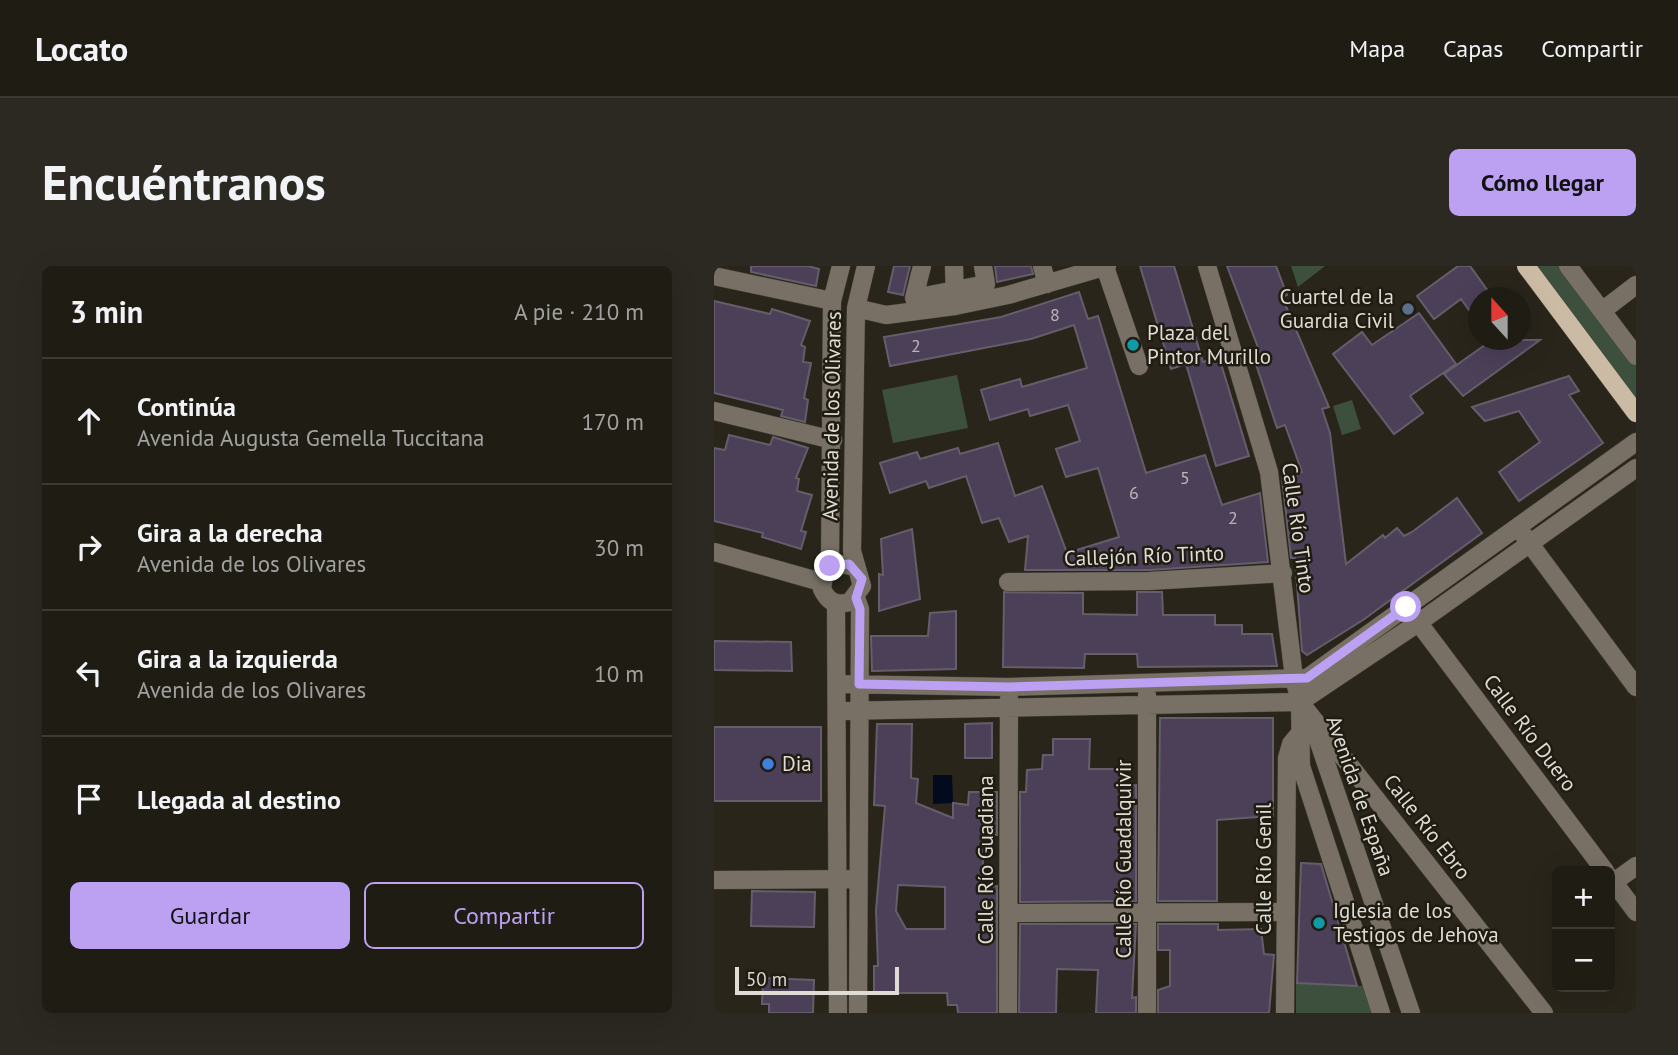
<!DOCTYPE html>
<html lang="es">
<head>
<meta charset="utf-8">
<style>
  :root { --surface:#1f1c14; --page:#2c2922; --text:#f1f3f6; --muted:#a1a1a0; --line:#3c3a34; --accent:#bca0f2 }
  body { margin:0; font-family:"PT Sans",sans-serif; background:var(--page); color:var(--text) }
  .controls { position:absolute; right:21px; bottom:21px; display:grid; overflow:hidden; border-radius:10px; box-shadow:0 7px 28px #0002 }
  .controls button { width:63px; height:63px; display:grid; place-items:center; padding:0; border:0; border-bottom:2px solid var(--line); background:var(--surface); color:var(--text); font:35px sans-serif }
  .compass { position:absolute; left:754px; top:21px; width:63px; height:63px; border-radius:50%; background:var(--surface); box-shadow:0 7px 28px #0002; rotate:339deg }
  .scale { position:absolute; left:21px; bottom:18px; width:164px; box-sizing:border-box; padding-left:7px; border:4px solid #dedcd5; border-top:0; font-size:19px; line-height:24px; white-space:nowrap; color:#dedcd5; -webkit-text-stroke:5px #201c12; paint-order:stroke }
  .stop { position:absolute; width:21px; height:21px; margin:-16px; border:5px solid #bca0f2; border-radius:50%; background:#fff }
  .stop.end { background:#bca0f2; border-color:#fff; box-shadow:0 2px 7px #0008 }
  .list { margin:0; padding:0; list-style:none }
  h2 { display:flex; justify-content:space-between; align-items:center; height:91px; margin:0; padding:0 28px; font-size:30px }
  h2 small { font-size:23px; font-weight:400; color:var(--muted) }
  .list li { display:grid; grid-template-columns:46px 1fr auto; gap:21px; align-items:center; box-sizing:border-box; height:126px; padding:0 28px; border-top:2px solid var(--line) }
  .list b { display:block; font-size:26px; white-space:nowrap }
  .list p { margin:0; font-size:23px; white-space:nowrap; color:var(--muted) }
  .list em { font-size:23px; font-style:normal; color:var(--muted) }
  .actions { display:flex; gap:14px; padding:21px 28px }
  .actions a { flex:1; padding:16px 0; border:2px solid var(--accent); border-radius:10px; text-align:center; font-size:24px; color:var(--accent) }
  .actions .main { background:var(--accent); color:#111 }
  .icon { flex:none; width:38px; height:38px; fill:none; stroke:currentColor; stroke-width:2; stroke-linecap:round; stroke-linejoin:round }
  .map { position:relative; flex:none; width:922px; height:747px; overflow:hidden; border-radius:10px }
  header { display:flex; align-items:center; gap:42px; box-sizing:border-box; height:98px; padding:0 35px; background:var(--surface); border-bottom:2px solid var(--line) }
  header strong { font-size:33px }
  nav { display:flex; gap:38px; margin-inline-start:auto; font-size:24px }
  .intro { display:flex; align-items:center; justify-content:space-between; box-sizing:border-box; height:168px; padding:0 42px }
  h1 { margin:0; font-size:49px }
  .button { padding:18px 32px; border-radius:10px; background:var(--accent); color:#111; font-size:24px; font-weight:700 }
  main { display:flex; gap:42px; padding:0 42px }
  aside { flex:1; background:var(--surface); border-radius:10px; box-shadow:0 7px 28px #0002 }
  .map>svg:first-child { display:block }
  .green { fill:#3c503d }
  .water { fill:#010b1d }
  .building { fill:#4c3f58; stroke:#645e6a; stroke-width:2; fill-rule:evenodd }
  .lines { fill:none; stroke-linecap:round; stroke-linejoin:round }
  .minor-casing { stroke:#464239; stroke-width:19 }
  .major-casing { stroke:#464239; stroke-width:19 }
  .minor { stroke:#787065; stroke-width:18 }
  .major { stroke:#ccbba4; stroke-width:18 }
  .route { stroke:#bca0f2; stroke-width:9 }
  .service-dot { fill:#5c6f8a; stroke:#201c12; stroke-width:2.5 }
  .culture-dot { fill:#0f9aa8; stroke:#201c12; stroke-width:2.5 }
  .shop-dot { fill:#3f7fe0; stroke:#201c12; stroke-width:2.5 }
  .labels { text-anchor:middle; stroke-width:5; stroke-linejoin:round; paint-order:stroke }
  .number-label { font-size:18px; fill:#bab5b6 }
  .poi-label { font-size:21px; fill:#dedcd5; stroke:#201c12; text-anchor:start }
  .street-label { font-size:21px; fill:#dedcd5; stroke:#201c12 }
</style>
</head>
<body>
<header>
<strong>Locato</strong>
<nav><a>Mapa</a><a>Capas</a><a>Compartir</a></nav>
</header>
<div class="intro"><h1>Encuéntranos</h1><a class="button">Cómo llegar</a></div>
<main>
<aside>
<h2>3 min<small>A pie · 210 m</small></h2>
<ul class="list">
<li><svg class="icon" aria-label="ahead" viewBox="0 0 24 24"><path d="M12 20V5M6 11l6-6 6 6"/></svg><div><b>Continúa</b><p>Avenida Augusta Gemella Tuccitana</p></div><em>170 m</em></li>
<li><svg class="icon" aria-label="right" viewBox="0 0 24 24"><path d="M7 20v-9h11M14 6l5 5-5 5"/></svg><div><b>Gira a la derecha</b><p>Avenida de los Olivares</p></div><em>30 m</em></li>
<li><svg class="icon" aria-label="left" viewBox="0 0 24 24"><path d="M17 20v-9H6M10 6l-5 5 5 5"/></svg><div><b>Gira a la izquierda</b><p>Avenida de los Olivares</p></div><em>10 m</em></li>
<li><svg class="icon" aria-label="arrive" viewBox="0 0 24 24"><path d="M6 21V4h12l-3 4 3 4H6"/></svg><div><b>Llegada al destino</b></div></li>
</ul>
<div class="actions"><a class="main">Guardar</a><a>Compartir</a></div>
</aside>
<div class="map">
<svg width="922" height="747" viewBox="0 0 922 747">
  <rect width="100%" height="100%" fill="#29251b"/>
  <!-- green -->
  <path class="green" d="M577,0H611L584,21Z
    M821,0H851L922,93V134Z
    M243,109L254,162L179,177L168,124Z
    M638,134L647,163L628,169L619,140Z
    M582,717L650,720L659,747H582Z"/>
  <!-- water -->
  <path class="water" d="M219,509H238L239,537L219,538Z"/>
  <!-- building -->
  <path class="building" d="M37,0H94L105,3L102,20L37,6Z
    M180,0H196L189,29L174,26Z
    M281,0H317L319,8L283,16Z
    M426,0H460L489,96L505,91L535,190L502,200L472,98L457,103Z
    M513,0H562L573,29L568,31L615,141L608,143L616,167L632,298L669,269L671,272L683,262L690,270L698,266L743,232L768,267L649,354L593,389L588,385L581,292H577L568,212L588,206L571,159L563,162L541,95L548,92Z
    M744,0H756L779,32H765V58L747,33L720,53L703,30Z
    M365,26L374,53L384,50L432,207L491,189L508,239L546,227L554,296L435,304H311L314,270L295,276L285,252L268,257L252,210L215,222L212,215L176,227L166,197L203,186L206,193L244,182L246,188L284,177L301,230L328,220L353,287L405,271L384,202L352,211L342,183L366,175L354,139L316,150L314,143L276,154L267,124L306,113L308,121L373,102L360,59L317,73L176,100L170,71L287,51Z
    M0,35L56,48L58,43L96,55L87,79L91,81L89,96L97,97L90,132L94,134L91,156L67,150L69,144L0,127Z
    M705,47L742,98L696,130L709,147L680,168L619,88L648,66L658,79Z
    M778,74H826L749,130L730,108Z
    M855,110L865,125L855,129L889,177L805,235L785,206L826,176L805,145L771,155L758,141Z
    M15,169L56,179L59,171L94,182L82,212L85,213L83,225L98,229L87,265L92,266L87,283L48,271L49,267L0,255V182L11,184Z
    M198,263L206,333L165,345V308L169,309L167,273Z
    M290,326L369,327V348L423,349V326H448L449,349H501V359H528V368H558L563,400L424,401L423,388H371L370,402L289,401Z
    M242,345V403L158,405L157,370H214L216,347Z
    M0,375L77,376L78,405L0,404Z
    M446,452H559V550L503,554V635H444Z
    M278,457V492H251V458Z
    M163,458H198L197,512L204,513L202,537L239,552V537L254,539L255,526H283V569L270,568L268,620H283V747H244L243,739H234L233,727H160V700H164L162,644L171,540L160,539ZM184,619L231,621V663H192L182,645Z
    M0,461H107V535H0Z
    M339,473H376L375,503H411V520L422,519V635L306,636V526H312L313,504L328,503L329,489H339Z
    M587,597L607,598L643,720L583,717Z
    M38,625L101,626L100,661L37,660Z
    M306,658H422L418,732L422,731V747H382L384,704L343,703L342,747H305Z
    M444,658H504V664L547,663L550,688L560,689L555,747H444V724L456,720V684H444Z
    M49,712L100,714L99,747H55V738H48Z"/>
  <g class="lines">
    <!-- minor casing -->
    <g class="minor-casing">
      <path id="minor" d="M208,0L200,32L272,18L269,0
        M240,0L241,33
        M328,0L333,18
        M493,0L555,206L580,412L586,436L587,500L667,747
        M854,0L922,90
        M391,1L425,100
        M0,10L118,35
        M142,42L172,49L241,40L294,29L393,0
        M888,45L922,19
        M0,145L119,174
        M808,267L922,421
        M0,286L107,316
        M116,300L118,35L127,0
        M141,301L122,297L111,304L108,323C114,336 123,340 136,336L148,320L138,285L142,42L152,0
        M294,316L435,315L569,307
        M142,332L146,343L144,747
        M122,338L124,747
        M698,348L891,605
        M124,418L294,421L593,412L922,176
        M586,436L830,747
        M124,445L586,436L704,357L922,202
        M599,459L697,747
        M896,611L922,646
        M0,614L136,613
        M900,616L922,600
        M294,647L572,646
        M294,747L295,432
        M433,747V429
        M571,747L573,492L577,478L586,467"/>
    </g>
    <!-- major casing -->
    <g class="major-casing">
      <path id="major" d="M812,0L922,147"/>
    </g>
    <!-- minor -->
    <use href="#minor" class="minor"/>
    <!-- major -->
    <use href="#major" class="major"/>
  </g>
  <g class="lines">
    <!-- route -->
    <path class="route" d="M116,300L135,298L148,313L142,332L146,343L145,418L294,421L593,412L692,341"/>
  </g>
  <!-- markers -->
  <circle class="service-dot" cx="694" cy="43" r="7"/>
  <g class="culture-dot">
    <circle cx="419" cy="79" r="7"/>
    <circle cx="605" cy="657" r="7"/>
  </g>
  <circle class="shop-dot" cx="54" cy="498" r="7"/>
  <g class="labels">
    <!-- number labels -->
    <g class="number-label">
      <text x="341" y="55">8</text>
      <text x="202" y="86">2</text>
      <text x="471" y="218">5</text>
      <text x="420" y="233">6</text>
      <text x="519" y="258">2</text>
    </g>
    <!-- poi labels -->
    <g class="poi-label">
      <text x="680" y="38" text-anchor="end">Cuartel de la<tspan x="680" dy="24">Guardia Civil</tspan></text>
      <text x="433" y="74">Plaza del<tspan x="433" dy="24">Pintor Murillo</tspan></text>
      <text x="68" y="505">Dia</text>
      <text x="619" y="652">Iglesia de los<tspan x="619" dy="24">Testigos de Jehova</tspan></text>
    </g>
    <!-- street labels -->
    <g class="street-label">
      <text transform="translate(118 150) rotate(-89)" y="7">Avenida de los Olivares</text>
      <text transform="translate(584 262) rotate(82)" y="7">Calle Río Tinto</text>
      <text transform="translate(430 290) rotate(-2)" y="7">Callejón Río Tinto</text>
      <text transform="translate(816 467) rotate(53)" y="7">Calle Río Duero</text>
      <text transform="translate(646 530) rotate(71)" y="7">Avenida de España</text>
      <text transform="translate(713 561) rotate(52)" y="7">Calle Río Ebro</text>
      <text transform="translate(410 593) rotate(-90)" y="7">Calle Río Guadalquivir</text>
      <text transform="translate(272 594) rotate(-90)" y="7">Calle Río Guadiana</text>
      <text transform="translate(550 603) rotate(-90)" y="7">Calle Río Genil</text>
    </g>
  </g>
</svg>
<div class="controls">
<button>+</button>
<button>−</button>
</div>
<svg class="compass" viewBox="-18 -18 36 36"><path d="M0-13l5 13h-10z" fill="#e53935"/><path d="M0 13l5-13h-10z" fill="#a1a1a0"/></svg>
<div class="scale">50 m</div>
<div class="stop" style="left:692px;top:341px"></div>
<div class="stop end" style="left:116px;top:300px"></div>
</div>
</main>
</body>
</html>
